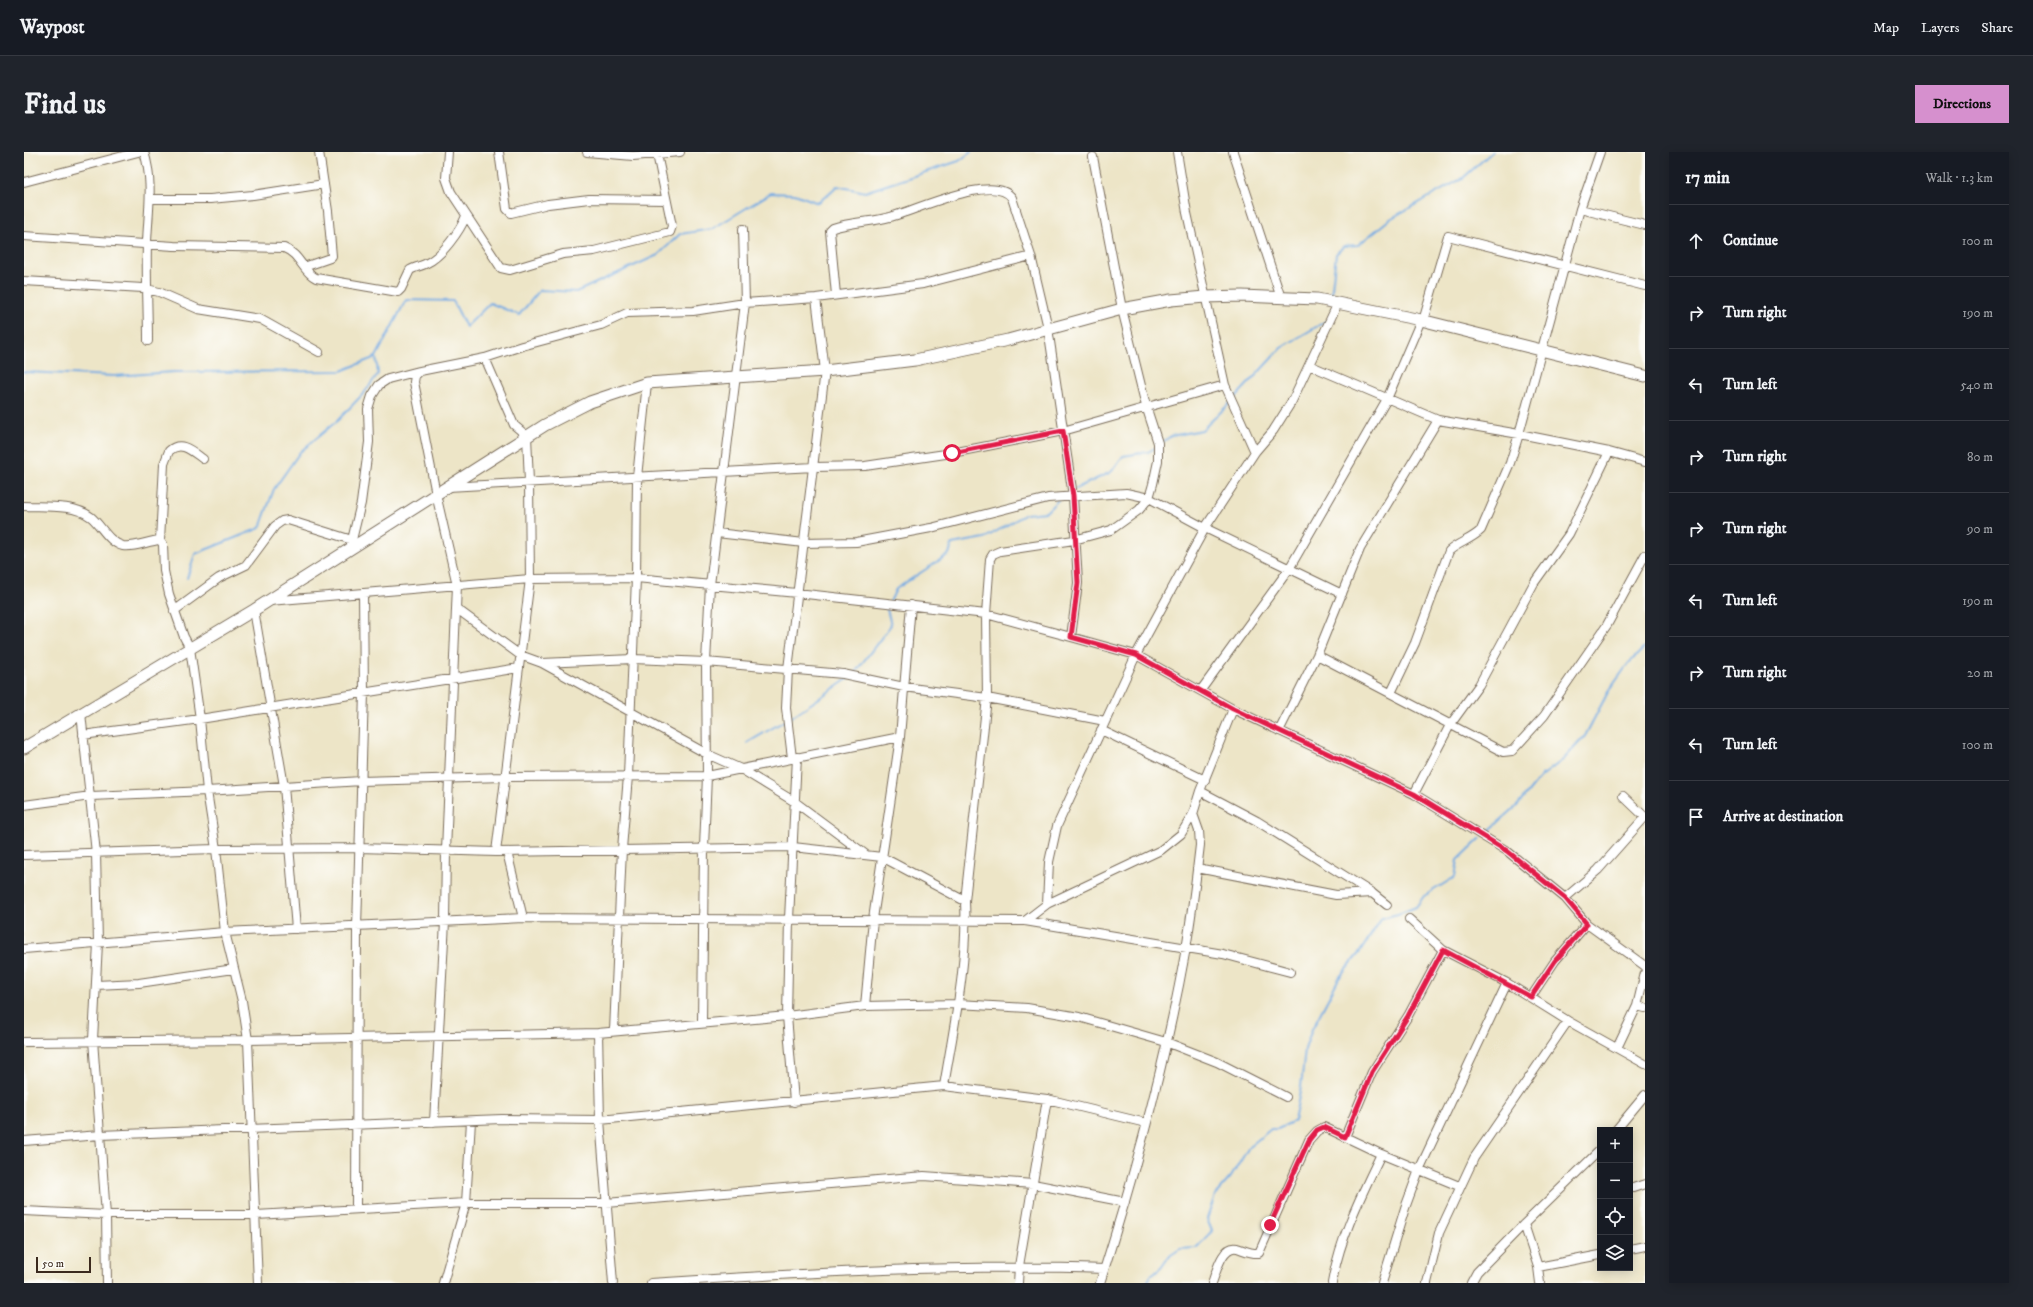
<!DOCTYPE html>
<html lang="en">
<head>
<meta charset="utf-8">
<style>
  :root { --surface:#171b24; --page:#20242c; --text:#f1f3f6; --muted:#9ea1a6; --line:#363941; --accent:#d690ce }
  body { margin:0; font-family:"IM FELL DW Pica",serif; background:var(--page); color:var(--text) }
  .controls { position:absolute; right:12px; bottom:12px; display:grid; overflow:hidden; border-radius:0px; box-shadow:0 2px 10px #0003 }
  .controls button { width:36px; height:36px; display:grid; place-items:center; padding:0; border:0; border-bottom:1px solid var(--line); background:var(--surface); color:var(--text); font:20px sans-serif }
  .scale { position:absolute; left:12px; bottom:10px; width:55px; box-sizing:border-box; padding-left:4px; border:2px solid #3b2a1e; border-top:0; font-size:11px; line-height:14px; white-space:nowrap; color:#3b2a1e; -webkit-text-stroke:3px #fdfcf7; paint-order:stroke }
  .stop { position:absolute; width:12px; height:12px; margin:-9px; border:3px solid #e11d48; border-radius:50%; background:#fff }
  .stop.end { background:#e11d48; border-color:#fff; box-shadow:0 1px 4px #0008 }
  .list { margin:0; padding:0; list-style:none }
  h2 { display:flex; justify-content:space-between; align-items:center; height:52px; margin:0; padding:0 16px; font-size:17px }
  h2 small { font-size:13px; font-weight:400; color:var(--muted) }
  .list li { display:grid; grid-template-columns:26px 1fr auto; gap:12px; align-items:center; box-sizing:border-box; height:72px; padding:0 16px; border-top:1px solid var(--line) }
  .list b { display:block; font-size:15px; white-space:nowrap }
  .list em { font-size:13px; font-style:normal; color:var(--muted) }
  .icon { flex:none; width:22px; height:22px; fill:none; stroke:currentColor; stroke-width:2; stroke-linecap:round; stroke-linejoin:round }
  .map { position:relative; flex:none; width:1621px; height:1131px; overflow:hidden; border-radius:0px }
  header { display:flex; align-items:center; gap:24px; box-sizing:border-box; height:56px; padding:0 20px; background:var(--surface); border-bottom:1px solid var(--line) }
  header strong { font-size:19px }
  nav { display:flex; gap:22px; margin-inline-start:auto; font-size:14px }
  .intro { display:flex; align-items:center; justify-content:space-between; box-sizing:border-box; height:96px; padding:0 24px }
  h1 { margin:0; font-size:28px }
  .button { padding:10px 18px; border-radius:0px; background:var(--accent); color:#111; font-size:14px; font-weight:700 }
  main { display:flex; gap:24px; padding:0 24px }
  aside { flex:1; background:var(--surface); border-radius:0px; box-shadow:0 2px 10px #0003 }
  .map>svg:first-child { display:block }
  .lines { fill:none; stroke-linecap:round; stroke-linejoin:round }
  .stream { stroke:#74abe3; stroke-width:2 }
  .street-casing { stroke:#796b59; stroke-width:10 }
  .secondary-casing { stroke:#796b59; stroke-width:13 }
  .street { stroke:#fff; stroke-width:8 }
  .secondary { stroke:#fff; stroke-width:11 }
  .route { stroke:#e11d48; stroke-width:5 }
</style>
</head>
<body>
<header>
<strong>Waypost</strong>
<nav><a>Map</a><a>Layers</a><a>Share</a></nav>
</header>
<div class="intro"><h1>Find us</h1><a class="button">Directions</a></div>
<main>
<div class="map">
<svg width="1621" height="1131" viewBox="0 0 1621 1131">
  <rect width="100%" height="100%" fill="#fdfcf7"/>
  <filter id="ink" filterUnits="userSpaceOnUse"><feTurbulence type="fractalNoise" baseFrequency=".025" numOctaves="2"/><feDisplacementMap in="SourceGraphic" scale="8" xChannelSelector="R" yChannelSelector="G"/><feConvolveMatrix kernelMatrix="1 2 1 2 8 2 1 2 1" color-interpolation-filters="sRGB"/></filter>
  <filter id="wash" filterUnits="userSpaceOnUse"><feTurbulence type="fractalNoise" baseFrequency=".012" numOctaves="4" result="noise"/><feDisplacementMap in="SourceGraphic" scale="16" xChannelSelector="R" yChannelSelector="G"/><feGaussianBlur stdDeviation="0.9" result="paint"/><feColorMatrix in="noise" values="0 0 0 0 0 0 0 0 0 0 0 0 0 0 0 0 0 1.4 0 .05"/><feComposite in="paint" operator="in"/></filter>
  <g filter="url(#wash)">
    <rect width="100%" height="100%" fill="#ede5c7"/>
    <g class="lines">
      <!-- stream -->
      <path class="stream" d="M1307,145L1312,102L1320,94L1334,93L1366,67L1439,26L1468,0
        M0,220L90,224L150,220L317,219L352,205L382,148L429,149L442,175L466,151L495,163L516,138L552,140L634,103L656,82L688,77L747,41L771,42L794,51L813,34L841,40L935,9L947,0
        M1210,247L1257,196L1302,169
        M1136,292L1147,284L1178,278L1206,251
        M1051,337L1087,320L1099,304L1124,300L1131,296
        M163,426L171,402L236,376L250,337L276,300L314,268L341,240L354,222L352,205
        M866,450L872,437L925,402L928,392L961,386L1002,362L1022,360L1034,348
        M830,522L867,473L863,457L864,454
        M766,566L825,526
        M723,591L762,568
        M1519,623L1540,607L1561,584L1584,540L1604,512L1621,495
        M1460,683L1494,653L1519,622
        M1123,1131L1125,1125L1137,1115L1144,1105L1156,1097L1172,1096L1188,1079L1183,1067L1191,1043L1207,1025L1225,995L1247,977H1254L1270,969L1277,935L1281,897L1288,877L1315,826L1336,800L1358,766L1374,762L1392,755L1400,744L1431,725L1434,708L1457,686"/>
    </g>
  </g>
  <g filter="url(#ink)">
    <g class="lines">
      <!-- street casing -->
      <g class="street-casing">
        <path id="street" d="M120,0C130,31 124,60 123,91C122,124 124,157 124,189
          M424,0L422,26L427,40L477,116L486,118L539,102L570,99L646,80L648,74L633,2
          M475,0L483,57L487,61L524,52L565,47L642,48
          M563,0L609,4L656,0
          M1153,0L1163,61L1201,233L1231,300
          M1209,0L1257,146
          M0,30L114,0
          M126,47H186L229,43L300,32
          M1556,57L1621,73
          M0,84L150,94L260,96C276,102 278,119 292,126L374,140L377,137L386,118C391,115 398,114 403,111C418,104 436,79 442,64
          M280,115L306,106L308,104L304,59L295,0
          M0,129L119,136L135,140L174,157L236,167L295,200
          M812,143L806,79L809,76C827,70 848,70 866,65C891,59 971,20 988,46L1007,104L1024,176L1049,344L1054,431L1047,485
          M1399,169L1424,84L1621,134
          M461,206L490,273L503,284L505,330L506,427L472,700
          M1285,213L1414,268L1495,282L1585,300L1621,310
          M424,335L790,315L841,314L928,301L1039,279L1201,233
          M0,354C20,355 50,352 67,365C77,373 85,391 99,394C110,396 124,389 136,388L139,392L140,419L145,442L160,485L166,496L176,567L183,639L192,697L201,780L218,849L224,888L234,1131
          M693,381L780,391L832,390L907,376L1024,346L1102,341L1125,346L1181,376L1318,442
          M136,388L140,312L145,299C157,288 168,299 179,307
          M327,392L337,351L345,290L344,257L348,244L355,233L364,227L395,219
          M245,449L506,427L612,426L773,441L962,462L1047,485L1112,503L1209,557L1390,642L1483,699L1541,746L1563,772L1621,814
          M433,457L496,503L518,511L683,602L717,617L771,650L841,702
          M230,458L260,634L272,777
          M150,459L195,426L222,413L251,374L258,369L264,368L328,388
          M1293,503L1479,600L1488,599L1520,564L1583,473L1621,403
          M518,511L609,507L682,510L819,522L880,535L963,546L1081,569
          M1177,538L1265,417L1363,247L1397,168
          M1367,541L1391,491L1425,399C1435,390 1447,388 1457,378L1486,311L1495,282L1556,57L1576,0
          M57,561L72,701L74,791L69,888L82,1063L83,1131
          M1077,578L1181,628
          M1255,579L1293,503L1336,397L1414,268
          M59,583L176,567L495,516
          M768,606L762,556L764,517L801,219L792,146
          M1176,639L1233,669L1348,741L1363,753
          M1390,642L1426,573L1455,533L1510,431L1545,382L1585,300
          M1599,644L1621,665
          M0,653L67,644L183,639L337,629L480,625L683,624L876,585
          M483,700L499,766
          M0,703L192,697L335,696L472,700L769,695L858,705L941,749
          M1173,716L1312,743L1348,741
          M1541,746L1574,718L1621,665
          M1023,752L1025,710L1033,674L1112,503L1181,376L1231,300L1249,279L1268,249L1314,151
          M1385,767L1419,798L1483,831L1544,869L1621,912
          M1001,769L1023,752L1137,698L1157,682L1169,662L1176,639L1209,557
          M0,797L201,780L499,766L1001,769L1199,802L1266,820
          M72,833L115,831L210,817
          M1507,845L1531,809L1563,772
          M841,854L849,767L876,585L887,453
          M1613,854L1621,856
          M678,871L680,695L683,624L682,510L686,433L721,151L792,146L899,132L1007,104
          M590,879L598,697L604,624L612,426L613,325L623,231
          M574,881L576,968L589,1131
          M0,890L224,888L574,881L763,864L841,854L934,852L1003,856L1055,865L1142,890L1193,910L1262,945
          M1593,896L1613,854L1621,821
          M920,934C930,874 944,810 941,749L963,546L962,462L966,407L969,402L976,399L1050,388L1087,378L1115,358L1125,346L1129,332L1134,309V291L1122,254L1098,157L1069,5
          M770,950L763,864L765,767L773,605
          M410,970L421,770L422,699L433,433L412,342L390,230L391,224L396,219L461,206L498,194L577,173L603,161L669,159L721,151L719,77
          M1592,978L1621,943
          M1321,985L1348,920L1384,864L1419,798
          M0,989L76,983L478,967L576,968L920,934L1023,947L1122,971
          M1609,1036L1621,1032
          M332,1057L333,775L340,541L339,441
          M0,1059L82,1063H232L442,1051H582L900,1024L1009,1032L1101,1050
          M1500,1072L1514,1115L1516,1131
          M1606,1097L1621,1094
          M1514,1115L1576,1103
          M419,1131L442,1051L447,969
          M627,1131C778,1121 929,1112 1080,1117
          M994,1131L995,1114L1023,947
          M1076,1131C1111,1021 1142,909 1162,796C1168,762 1172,727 1176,693L1175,679L1169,662
          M1188,1131C1192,1121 1198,1093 1213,1096C1220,1098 1227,1102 1235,1101L1285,988L1293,979L1300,975L1357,1002L1435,1034
          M1308,1131C1316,1085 1337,1044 1357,1002
          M1358,1131L1381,1056L1395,1018L1483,831
          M1403,1131L1415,1081L1450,1006L1544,869
          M1447,1131L1453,1120L1500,1072L1576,998"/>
      </g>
      <!-- secondary casing -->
      <g class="secondary-casing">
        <path id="secondary" d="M0,596L230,458L521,273L566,250L623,231L801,219L891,208L984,188L1098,157L1147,148L1181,145L1218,144L1293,147L1397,168L1621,224"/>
      </g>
      <!-- street -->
      <use href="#street" class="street"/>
      <!-- secondary -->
      <use href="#secondary" class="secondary"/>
    </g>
  </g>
  <g class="lines" filter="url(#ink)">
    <!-- route -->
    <path class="route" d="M928,301L1039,279L1049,344L1054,431L1047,485L1112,503L1209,557L1390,642L1483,699L1541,746L1563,772L1531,809L1507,845L1419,798L1384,864L1348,920L1321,985L1300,975L1293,978L1285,988L1246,1073"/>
  </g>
</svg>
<div class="controls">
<button>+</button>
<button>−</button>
<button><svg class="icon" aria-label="locate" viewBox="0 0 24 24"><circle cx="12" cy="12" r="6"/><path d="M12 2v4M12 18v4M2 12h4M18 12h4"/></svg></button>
<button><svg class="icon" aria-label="layers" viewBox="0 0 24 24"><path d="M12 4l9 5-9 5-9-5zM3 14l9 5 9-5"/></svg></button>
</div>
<div class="scale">50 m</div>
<div class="stop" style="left:928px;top:301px"></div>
<div class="stop end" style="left:1246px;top:1073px"></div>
</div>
<aside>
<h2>17 min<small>Walk · 1.3 km</small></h2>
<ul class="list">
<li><svg class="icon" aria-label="ahead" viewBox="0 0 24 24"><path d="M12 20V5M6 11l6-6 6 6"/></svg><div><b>Continue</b></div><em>100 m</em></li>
<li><svg class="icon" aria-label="right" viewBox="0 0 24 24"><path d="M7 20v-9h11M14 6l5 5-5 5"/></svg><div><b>Turn right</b></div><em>190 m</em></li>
<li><svg class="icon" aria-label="left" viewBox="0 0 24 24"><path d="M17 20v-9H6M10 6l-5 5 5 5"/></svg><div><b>Turn left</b></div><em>540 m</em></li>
<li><svg class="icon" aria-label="right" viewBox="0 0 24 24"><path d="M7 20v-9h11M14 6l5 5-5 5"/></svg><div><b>Turn right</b></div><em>80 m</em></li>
<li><svg class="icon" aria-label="right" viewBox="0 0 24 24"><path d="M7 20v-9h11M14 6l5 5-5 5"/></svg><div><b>Turn right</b></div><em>90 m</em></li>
<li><svg class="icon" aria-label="left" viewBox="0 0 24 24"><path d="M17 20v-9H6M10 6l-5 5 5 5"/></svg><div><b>Turn left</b></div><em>190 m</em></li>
<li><svg class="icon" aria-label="right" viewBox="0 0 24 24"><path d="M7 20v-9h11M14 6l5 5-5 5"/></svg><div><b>Turn right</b></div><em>20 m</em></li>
<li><svg class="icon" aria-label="left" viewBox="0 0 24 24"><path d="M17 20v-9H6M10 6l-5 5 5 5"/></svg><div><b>Turn left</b></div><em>100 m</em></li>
<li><svg class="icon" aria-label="arrive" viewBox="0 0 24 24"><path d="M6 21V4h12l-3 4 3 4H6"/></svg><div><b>Arrive at destination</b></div></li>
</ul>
</aside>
</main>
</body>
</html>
